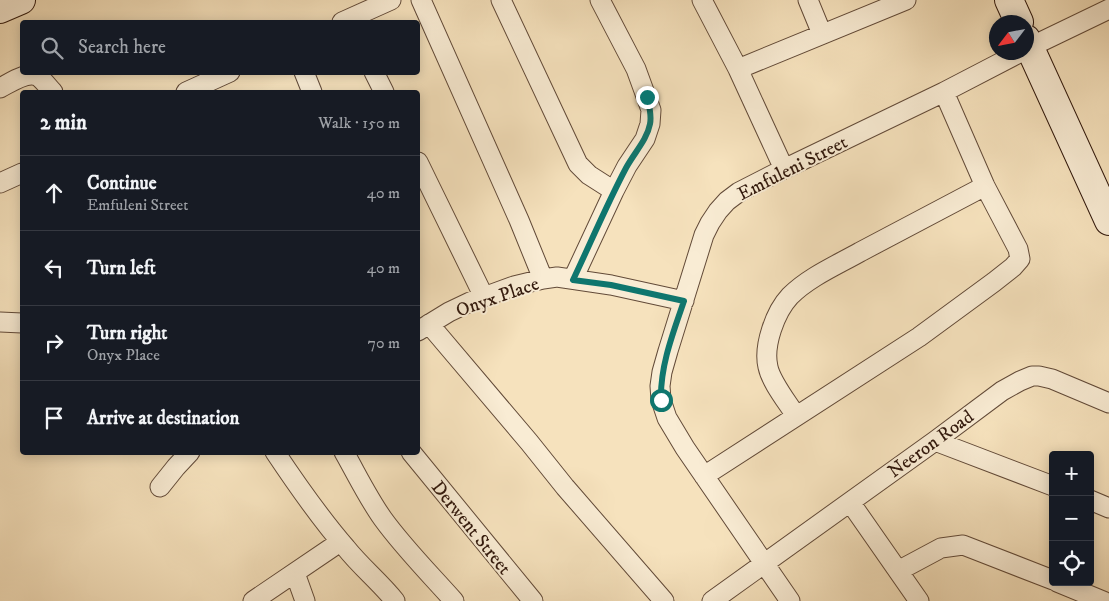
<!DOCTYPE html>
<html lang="en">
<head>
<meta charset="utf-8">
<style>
  :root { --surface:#171b24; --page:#20242c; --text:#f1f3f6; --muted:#9ea1a6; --line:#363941 }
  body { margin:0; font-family:"IM FELL DW Pica",serif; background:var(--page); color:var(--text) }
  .controls { position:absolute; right:15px; bottom:15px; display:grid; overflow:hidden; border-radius:5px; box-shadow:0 2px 12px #0003 }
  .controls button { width:45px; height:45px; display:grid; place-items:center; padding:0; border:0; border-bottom:1px solid var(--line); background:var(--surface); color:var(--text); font:25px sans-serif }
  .compass { position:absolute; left:989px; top:15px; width:45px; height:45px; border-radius:50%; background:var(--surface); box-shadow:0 2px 12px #0003; rotate:238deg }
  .stop { position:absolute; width:15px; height:15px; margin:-11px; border:4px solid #0f766e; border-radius:50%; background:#fff }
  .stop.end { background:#0f766e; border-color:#fff; box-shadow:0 1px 5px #0008 }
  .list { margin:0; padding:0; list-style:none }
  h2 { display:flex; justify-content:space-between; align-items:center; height:65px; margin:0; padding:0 20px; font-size:21px }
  h2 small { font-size:16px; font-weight:400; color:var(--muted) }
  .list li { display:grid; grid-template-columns:32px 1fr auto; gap:15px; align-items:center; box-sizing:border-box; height:75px; padding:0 20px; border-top:1px solid var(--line) }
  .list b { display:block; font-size:19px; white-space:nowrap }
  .list p { margin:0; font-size:16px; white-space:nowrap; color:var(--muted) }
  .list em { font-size:16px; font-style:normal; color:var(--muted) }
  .icon { flex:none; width:28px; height:28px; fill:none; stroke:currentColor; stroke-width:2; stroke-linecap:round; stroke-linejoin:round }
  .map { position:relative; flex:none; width:1109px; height:601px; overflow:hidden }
  .search { position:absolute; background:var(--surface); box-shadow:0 2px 12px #0003; left:20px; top:20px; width:400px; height:55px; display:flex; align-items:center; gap:12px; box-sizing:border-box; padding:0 18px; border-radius:5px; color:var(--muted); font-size:19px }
  .panel { position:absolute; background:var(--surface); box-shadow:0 2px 12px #0003; left:20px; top:90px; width:400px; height:365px; border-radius:5px }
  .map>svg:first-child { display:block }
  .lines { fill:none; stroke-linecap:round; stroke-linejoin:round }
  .street-casing { stroke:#624a38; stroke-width:21 }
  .secondary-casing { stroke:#31180c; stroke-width:30 }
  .street { stroke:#f9ecd4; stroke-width:19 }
  .secondary { stroke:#f9ecd4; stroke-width:28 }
  .route { stroke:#0f766e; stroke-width:6 }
  .labels { text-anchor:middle; stroke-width:4; stroke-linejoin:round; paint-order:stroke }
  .street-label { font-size:19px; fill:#31180c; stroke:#f9ecd4 }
</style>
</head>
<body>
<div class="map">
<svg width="1109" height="601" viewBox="0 0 1109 601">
  <rect width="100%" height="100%" fill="#f6e2bd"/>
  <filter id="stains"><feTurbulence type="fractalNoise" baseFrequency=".004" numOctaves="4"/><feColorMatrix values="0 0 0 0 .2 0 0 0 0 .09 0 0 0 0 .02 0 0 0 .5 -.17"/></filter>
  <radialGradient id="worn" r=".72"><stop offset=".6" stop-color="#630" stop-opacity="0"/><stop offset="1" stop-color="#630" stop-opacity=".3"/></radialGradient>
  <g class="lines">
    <!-- street casing -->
    <g class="street-casing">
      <path id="street" d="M421,0L519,220L543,279
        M501,0L578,164L589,175L614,191
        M702,0L738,69L784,169
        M808,0L822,34
        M342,22L391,0
        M1026,49L1109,9
        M738,69L906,0
        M304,72L312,92
        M374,72L384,92
        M0,88C10,83 28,70 39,77C44,81 49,88 53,92
        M186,92L230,72
        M418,162L484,297
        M0,183L22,173
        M573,279L614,191L627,166L645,139L650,124L651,110L636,69L600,0
        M0,322L22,323
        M429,324L529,442L565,487L664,601
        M418,331L449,312L470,302L514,286L543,279L557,277L611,285L684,301
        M796,416C788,403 771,382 768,367C763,346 775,312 790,296C809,277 837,265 860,252C902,230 944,208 985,186
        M935,441L1053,486
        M275,452C297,485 320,518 346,548C361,567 380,582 395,601
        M344,452C357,475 368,498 383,519C404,548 430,574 454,601
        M411,452L533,601
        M704,476L919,337L994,282L1013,267L1020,259L1018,249L985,186L944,92
        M160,487L176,467L190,452
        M1090,500L1109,508
        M850,502L919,601
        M898,571L941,548L963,545L1053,580
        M295,573L305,601
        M1057,582L1103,601
        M253,601L340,542
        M712,601L935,441L1002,391L1020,381L1032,376H1039L1052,379L1109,403
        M790,601L685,448L667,418L661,400L660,386L662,372L668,351L704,235L710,223L718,211L727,201L739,192L784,169L944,92L1021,52"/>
    </g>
    <!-- secondary casing -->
    <g class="secondary-casing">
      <path id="secondary" d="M1009,0L1019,22
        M0,9L21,0
        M1026,39L1109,221"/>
    </g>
    <!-- street -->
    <use href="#street" class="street"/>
    <!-- secondary -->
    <use href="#secondary" class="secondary"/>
  </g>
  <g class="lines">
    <!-- route -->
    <path class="route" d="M647,97C649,106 652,114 650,124C647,140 634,153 626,168C607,204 591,242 573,280L611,285L684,301C673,333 660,366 661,400"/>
  </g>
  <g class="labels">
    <!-- street labels -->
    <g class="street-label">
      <text transform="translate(792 167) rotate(-27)" y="7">Emfuleni Street</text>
      <text transform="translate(497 296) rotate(-19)" y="7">Onyx Place</text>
      <text transform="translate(930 443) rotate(-36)" y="7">Neeron Road</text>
      <text transform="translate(472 527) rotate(51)" y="7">Derwent Street</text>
    </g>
  </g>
  <rect width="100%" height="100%" filter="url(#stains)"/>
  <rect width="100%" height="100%" fill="url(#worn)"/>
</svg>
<div class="controls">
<button>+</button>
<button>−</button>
<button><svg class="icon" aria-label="locate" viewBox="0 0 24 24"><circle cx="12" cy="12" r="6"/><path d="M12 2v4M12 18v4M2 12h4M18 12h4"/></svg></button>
</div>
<svg class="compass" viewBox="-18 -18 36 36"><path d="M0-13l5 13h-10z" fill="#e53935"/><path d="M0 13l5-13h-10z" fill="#9ea1a6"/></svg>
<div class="stop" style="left:661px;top:400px"></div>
<div class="stop end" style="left:647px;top:97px"></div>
<div class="search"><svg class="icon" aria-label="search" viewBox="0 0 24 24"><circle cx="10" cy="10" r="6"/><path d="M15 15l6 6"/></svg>Search here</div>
<section class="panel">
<h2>2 min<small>Walk · 150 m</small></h2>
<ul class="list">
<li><svg class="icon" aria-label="ahead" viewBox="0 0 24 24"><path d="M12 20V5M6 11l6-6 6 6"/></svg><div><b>Continue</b><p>Emfuleni Street</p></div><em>40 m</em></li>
<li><svg class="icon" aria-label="left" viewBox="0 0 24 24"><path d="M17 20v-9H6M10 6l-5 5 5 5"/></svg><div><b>Turn left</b></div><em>40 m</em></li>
<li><svg class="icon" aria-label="right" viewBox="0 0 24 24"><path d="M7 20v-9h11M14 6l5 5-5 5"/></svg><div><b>Turn right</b><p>Onyx Place</p></div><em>70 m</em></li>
<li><svg class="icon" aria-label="arrive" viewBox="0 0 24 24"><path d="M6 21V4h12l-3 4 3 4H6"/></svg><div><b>Arrive at destination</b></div></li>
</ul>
</section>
</div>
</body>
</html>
